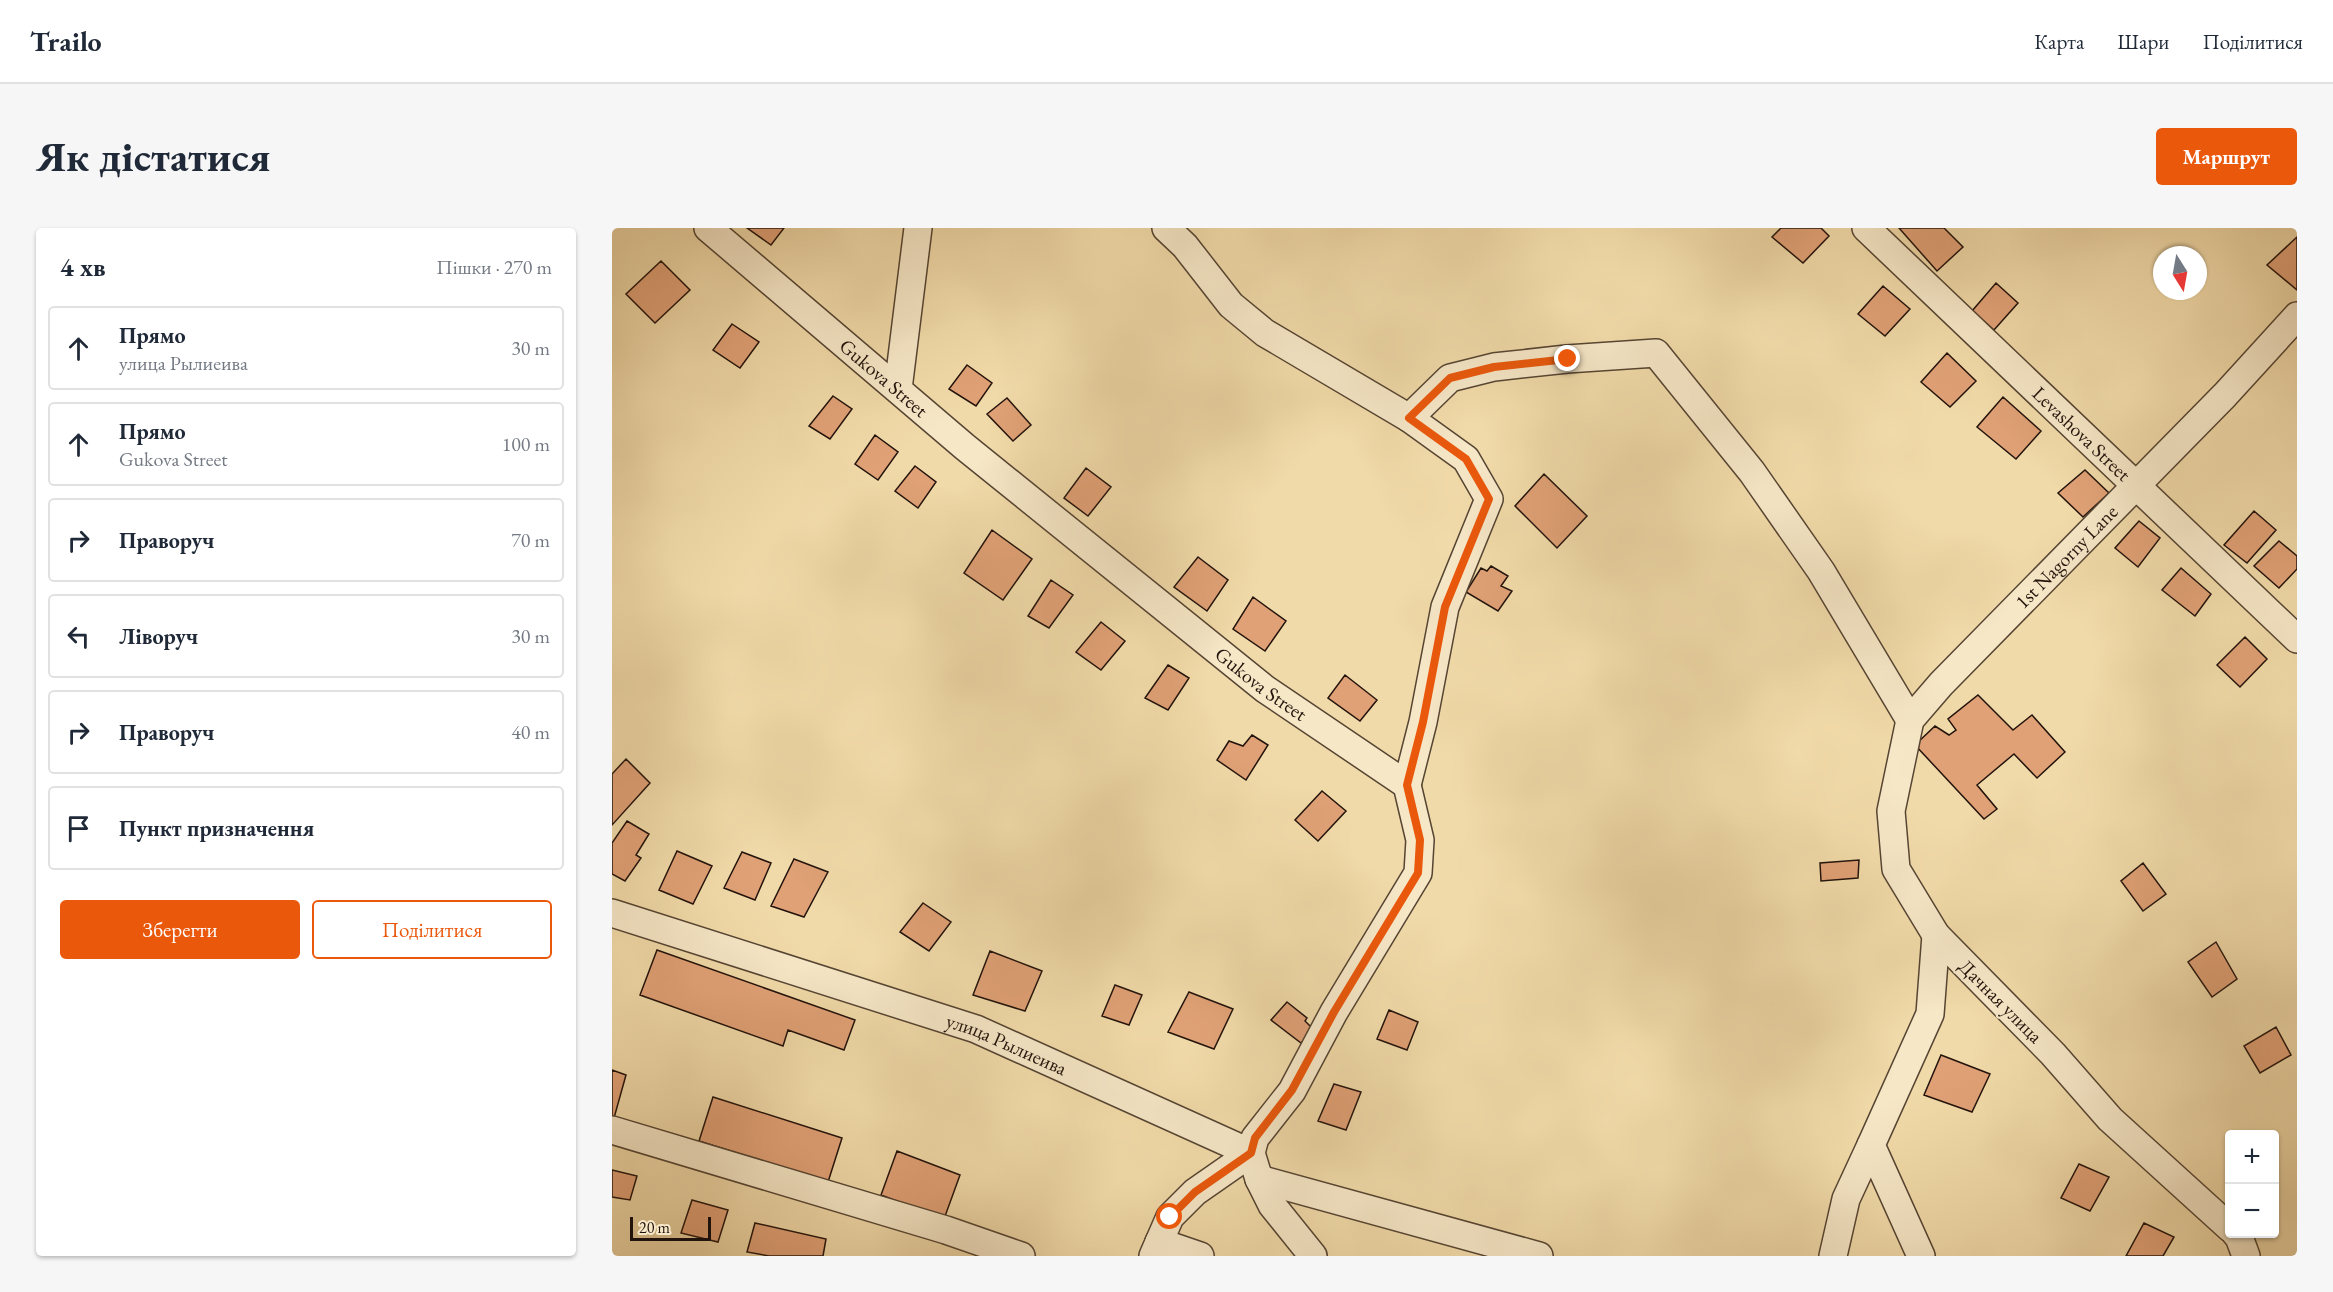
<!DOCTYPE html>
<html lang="uk">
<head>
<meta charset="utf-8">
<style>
  :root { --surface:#fff; --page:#f6f6f7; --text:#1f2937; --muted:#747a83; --line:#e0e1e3; --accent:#ea580c }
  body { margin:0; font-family:"EB Garamond",serif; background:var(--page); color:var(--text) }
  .controls { position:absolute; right:18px; bottom:18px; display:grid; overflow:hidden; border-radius:6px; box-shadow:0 2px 4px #0004 }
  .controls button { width:54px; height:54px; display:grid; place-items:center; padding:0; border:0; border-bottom:2px solid var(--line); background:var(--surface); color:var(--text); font:30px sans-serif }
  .compass { position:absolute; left:1541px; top:18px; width:54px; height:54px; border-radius:50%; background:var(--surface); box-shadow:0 2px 4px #0004; rotate:169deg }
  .scale { position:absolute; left:18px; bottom:15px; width:81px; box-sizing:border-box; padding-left:6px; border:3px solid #22130c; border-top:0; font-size:16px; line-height:21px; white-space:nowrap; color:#22130c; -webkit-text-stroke:4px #f6e7c7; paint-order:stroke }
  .stop { position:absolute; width:18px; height:18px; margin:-14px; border:4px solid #ea580c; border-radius:50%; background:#fff }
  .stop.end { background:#ea580c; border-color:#fff; box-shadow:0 2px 6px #0008 }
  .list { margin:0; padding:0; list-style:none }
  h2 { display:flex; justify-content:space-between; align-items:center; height:78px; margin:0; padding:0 24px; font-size:26px }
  h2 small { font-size:20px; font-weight:400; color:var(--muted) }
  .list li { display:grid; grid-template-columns:39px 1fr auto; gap:18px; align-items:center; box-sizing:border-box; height:84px; margin:0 12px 12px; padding:0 12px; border:2px solid var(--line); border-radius:6px }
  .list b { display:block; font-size:22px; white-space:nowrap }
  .list p { margin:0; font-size:20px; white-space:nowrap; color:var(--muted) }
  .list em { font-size:20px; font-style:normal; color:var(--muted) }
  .actions { display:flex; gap:12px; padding:18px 24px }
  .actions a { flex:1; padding:14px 0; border:2px solid var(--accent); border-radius:6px; text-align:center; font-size:21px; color:var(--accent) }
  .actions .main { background:var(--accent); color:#fff }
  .icon { flex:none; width:33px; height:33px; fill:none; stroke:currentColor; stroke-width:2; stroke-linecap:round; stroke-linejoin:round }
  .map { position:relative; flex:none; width:1685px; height:1028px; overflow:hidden; border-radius:6px }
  header { display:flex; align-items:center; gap:36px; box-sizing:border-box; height:84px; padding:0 30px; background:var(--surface); border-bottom:2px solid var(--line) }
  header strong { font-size:28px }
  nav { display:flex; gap:33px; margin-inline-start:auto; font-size:21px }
  .intro { display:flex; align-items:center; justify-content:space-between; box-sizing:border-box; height:144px; padding:0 36px }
  h1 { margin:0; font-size:42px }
  .button { padding:15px 27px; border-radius:6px; background:var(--accent); color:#fff; font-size:21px; font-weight:700 }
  main { display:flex; gap:36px; padding:0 36px }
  aside { flex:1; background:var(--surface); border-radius:6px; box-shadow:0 2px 4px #0004 }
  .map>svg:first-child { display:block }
  .building { fill:#e0a176; stroke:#22130c; stroke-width:1.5 }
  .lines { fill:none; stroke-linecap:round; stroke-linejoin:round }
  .street-casing { stroke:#564533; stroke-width:30 }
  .street { stroke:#f6e7c7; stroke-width:27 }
  .route { stroke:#ea580c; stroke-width:8 }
  .labels { text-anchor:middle; stroke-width:4.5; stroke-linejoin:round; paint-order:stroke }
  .street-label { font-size:20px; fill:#22130c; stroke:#f6e7c7 }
</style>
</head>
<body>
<header>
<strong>Trailo</strong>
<nav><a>Карта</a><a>Шари</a><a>Поділитися</a></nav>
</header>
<div class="intro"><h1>Як дістатися</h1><a class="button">Маршрут</a></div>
<main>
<aside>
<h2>4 хв<small>Пішки · 270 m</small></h2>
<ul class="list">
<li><svg class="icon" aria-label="ahead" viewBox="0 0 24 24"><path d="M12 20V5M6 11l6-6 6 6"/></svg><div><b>Прямо</b><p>улица Рылиеива</p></div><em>30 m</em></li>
<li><svg class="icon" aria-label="ahead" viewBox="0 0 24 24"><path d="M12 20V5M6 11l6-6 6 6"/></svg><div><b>Прямо</b><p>Gukova Street</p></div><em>100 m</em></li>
<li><svg class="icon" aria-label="right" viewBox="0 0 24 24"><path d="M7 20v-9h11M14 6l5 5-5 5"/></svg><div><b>Праворуч</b></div><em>70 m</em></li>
<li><svg class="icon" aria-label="left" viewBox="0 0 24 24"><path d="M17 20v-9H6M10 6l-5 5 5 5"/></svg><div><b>Ліворуч</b></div><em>30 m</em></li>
<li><svg class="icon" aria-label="right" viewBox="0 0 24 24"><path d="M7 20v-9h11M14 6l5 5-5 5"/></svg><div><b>Праворуч</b></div><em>40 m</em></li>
<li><svg class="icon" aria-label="arrive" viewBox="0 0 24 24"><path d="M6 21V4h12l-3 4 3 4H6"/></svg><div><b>Пункт призначення</b></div></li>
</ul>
<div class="actions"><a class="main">Зберегти</a><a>Поділитися</a></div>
</aside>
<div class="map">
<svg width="1685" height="1028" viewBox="0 0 1685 1028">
  <rect width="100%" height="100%" fill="#f1daa9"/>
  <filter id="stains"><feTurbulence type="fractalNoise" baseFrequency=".00333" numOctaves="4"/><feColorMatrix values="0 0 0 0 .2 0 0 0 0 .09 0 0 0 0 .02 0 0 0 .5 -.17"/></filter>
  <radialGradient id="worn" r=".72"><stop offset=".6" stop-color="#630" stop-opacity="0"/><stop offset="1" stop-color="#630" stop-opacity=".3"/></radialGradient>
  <!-- building -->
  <path class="building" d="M135,0H172L159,17Z
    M1169,0H1209L1217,8L1191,35L1160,9Z
    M1287,0H1332L1351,19L1325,43Z
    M1685,9V62L1655,37Z
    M49,33L78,62L43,95L14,66Z
    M1384,55L1406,75L1382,102L1360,83Z
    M1271,58L1298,81L1273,108L1246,86Z
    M120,96L147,114L128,140L101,122Z
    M1335,125L1364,153L1338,179L1309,154Z
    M355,137L380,155L364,178L337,161Z
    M221,168L240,181L218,211L197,198Z
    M1391,169L1429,203L1404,231L1365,199Z
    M395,170L419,197L401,213L375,186Z
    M263,207L286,224L266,252L243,236Z
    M303,238L324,254L306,280L283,263Z
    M474,240L499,259L476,288L452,270Z
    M1473,242L1497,265L1471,289L1446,265Z
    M932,246L975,288L945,320L903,278Z
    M1642,283L1664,302L1635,335L1612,317Z
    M1527,293L1548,310L1526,339L1503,320Z
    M380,302L420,331L391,372L352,345Z
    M1667,313L1685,328V341L1667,360L1642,338Z
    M586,329L616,352L595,383L562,359Z
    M879,338L896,348L889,358L900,363L886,383L854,364L869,340L875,343Z
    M1569,340L1599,366L1583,388L1550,362Z
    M439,352L461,367L437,400L416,388Z
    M641,369L674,393L653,423L621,401Z
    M489,394L513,413L489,442L464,424Z
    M1633,409L1655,431L1628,459L1605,437Z
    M556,437L577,450L556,482L533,470Z
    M733,447L765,472L748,493L716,470Z
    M1366,467L1401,502L1420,487L1453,524L1425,550L1402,526L1365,557L1385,581L1372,591L1303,517L1323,498L1337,507L1344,502L1336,491Z
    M640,507L656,517L634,552L605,532L617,513L631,518Z
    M14,531L38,555L0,597V546Z
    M710,563L734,583L706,613L683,592Z
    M15,593L37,606L24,627L29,630L13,653L0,646V615Z
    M65,623L100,638L81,676L47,662Z
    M130,624L159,635L143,672L112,660Z
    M182,631L216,644L192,689L159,678Z
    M1247,632L1246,650L1209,653L1208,635Z
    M1531,635L1554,666L1531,683L1509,653Z
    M311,675L339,694L317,723L288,704Z
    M1604,714L1625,751L1600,769L1576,734Z
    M45,722L243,792L232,822L176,802L171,818L28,767Z
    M378,723L430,743L413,783L361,767Z
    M503,757L530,767L517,797L490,788Z
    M577,764L621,781L602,821L556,804Z
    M675,774L695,790L693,793L702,802L689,815L659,792Z
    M777,782L806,794L795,822L765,811Z
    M1664,799L1679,827L1648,845L1632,818Z
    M1329,827L1378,846L1360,884L1312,867Z
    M0,842L14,847L2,890H0Z
    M722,856L749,864L734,902L706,893Z
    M101,869L230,910L216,954L87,913Z
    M285,923L348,947L332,991L269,967Z
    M1467,936L1497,949L1478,983L1449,970Z
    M0,942L25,948L18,972L0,969Z
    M80,972L116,982L106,1014L69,1005Z
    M143,995L214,1011L211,1028H157L135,1024Z
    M1532,995L1562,1009L1551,1028H1514Z"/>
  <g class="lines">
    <!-- street casing -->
    <g class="street-casing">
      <g id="street">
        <path id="s1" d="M96,0L353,219L653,461L795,557L808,612L806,645L722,784L680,863L643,910L639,925L647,951L660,977L701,1028"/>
        <path d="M554,0L573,18L619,77L653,105L797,190"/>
        <path id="s2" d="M1254,0L1685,411"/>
        <path d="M286,161L306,0"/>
        <path d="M795,557L811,494L833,379L877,271L854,231L797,190L838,150L882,139L955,131L1044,125L1140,244L1209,343L1298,492"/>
        <path id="s3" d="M0,685L364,801L639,925L583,964L558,989L541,1028"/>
        <path d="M0,902L334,1002L409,1028"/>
        <path d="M647,951L927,1028"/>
        <path id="s4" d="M1618,1000L1498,891L1441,826L1324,707L1284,641L1279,583L1298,492L1329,456L1613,167L1685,88"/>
        <path d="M1624,1006L1627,1009L1634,1028"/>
        <path d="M547,1014L588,1028"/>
        <path d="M1221,1028L1234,971L1259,917"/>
        <path d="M1309,1028L1259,917L1318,786L1324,707"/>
      </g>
    </g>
    <!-- street -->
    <use href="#street" class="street"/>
  </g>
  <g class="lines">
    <!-- route -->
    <path class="route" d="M558,989L583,964L639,925L643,910L680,862L722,784L806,645L808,612L795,557L811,494L833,379L877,271L854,231L797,190L838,150L882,139L956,131"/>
  </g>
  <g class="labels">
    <!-- street labels -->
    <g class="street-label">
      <text dy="7" stroke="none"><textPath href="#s1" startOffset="231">Gukova Street</textPath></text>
      <text dy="7" stroke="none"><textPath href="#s2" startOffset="298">Levashova Street</textPath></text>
      <text dy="7" stroke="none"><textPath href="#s4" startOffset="870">1st Nagorny Lane</textPath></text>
      <text dy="7" stroke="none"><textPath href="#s1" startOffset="717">Gukova Street</textPath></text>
      <text transform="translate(1389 773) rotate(45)" y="7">Дачная улица</text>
      <text dy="7" stroke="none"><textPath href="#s3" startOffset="416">улица Рылиеива</textPath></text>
    </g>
  </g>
  <rect width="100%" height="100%" filter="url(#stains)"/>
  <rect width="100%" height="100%" fill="url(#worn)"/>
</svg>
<div class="controls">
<button>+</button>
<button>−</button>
</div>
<svg class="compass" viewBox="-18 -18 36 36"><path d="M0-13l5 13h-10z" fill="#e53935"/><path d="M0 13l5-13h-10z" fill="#747a83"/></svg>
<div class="scale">20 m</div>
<div class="stop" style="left:558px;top:989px"></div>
<div class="stop end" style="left:956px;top:131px"></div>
</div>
</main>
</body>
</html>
